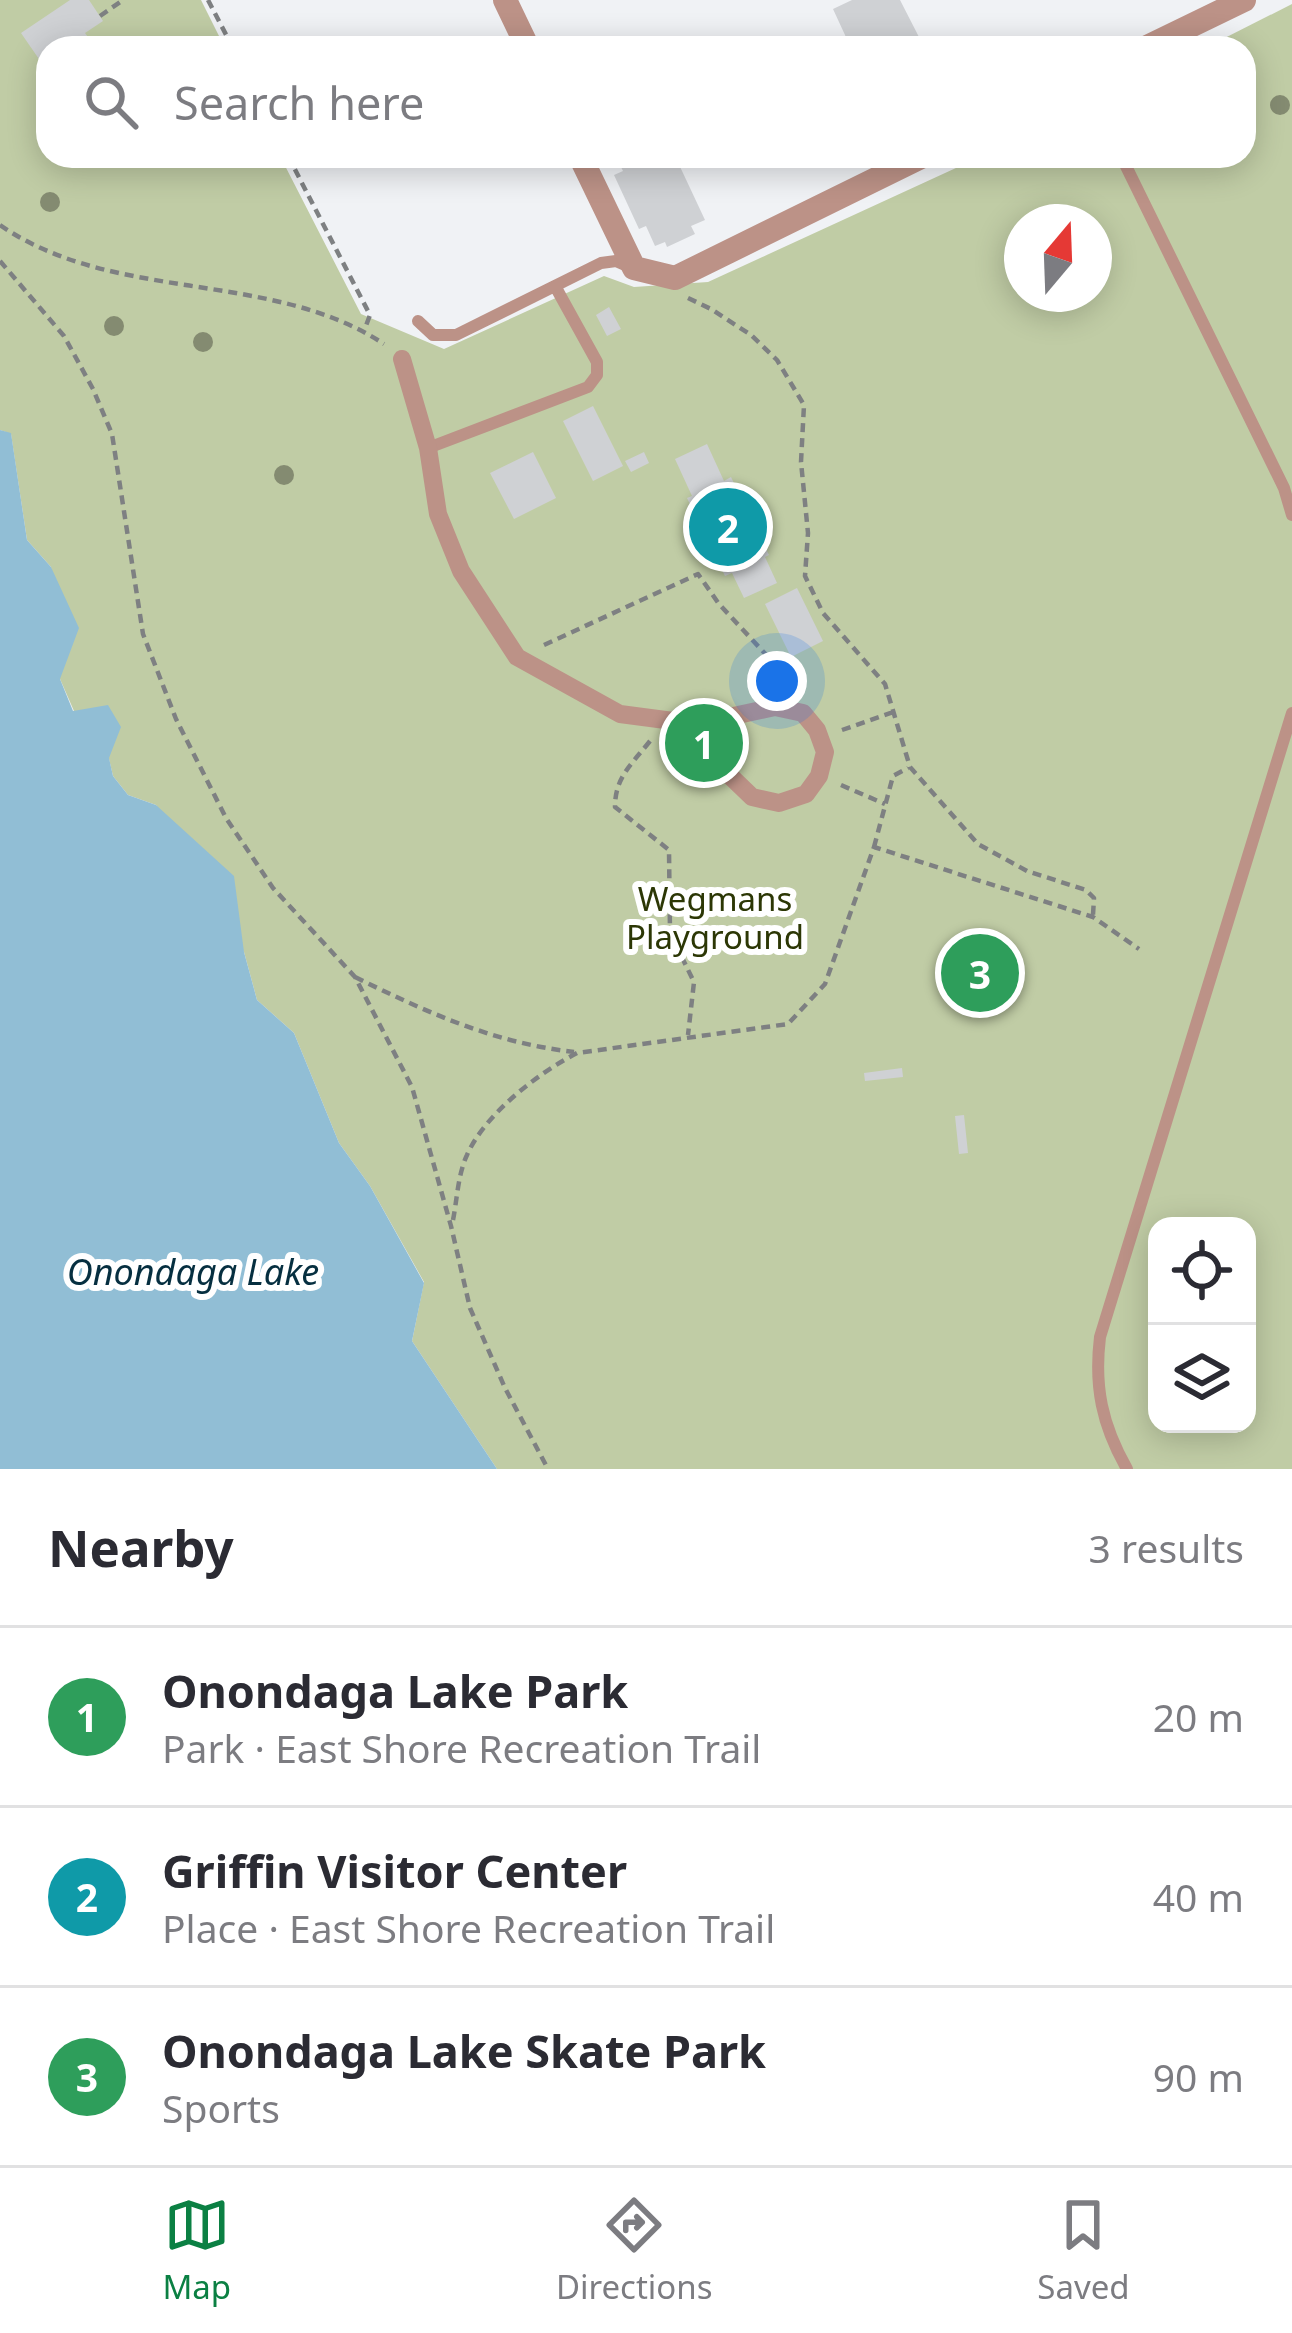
<!DOCTYPE html>
<html lang="en">
<head>
<meta charset="utf-8">
<style>
  :root { --surface:#fff; --page:#f2f2f3; --text:#2b2b33; --muted:#7c7c81; --line:#e1e1e2; --accent:#0b8043 }
  body { margin:0; font-family:"Noto Sans",sans-serif; background:var(--page); color:var(--text) }
  .controls { position:absolute; right:36px; bottom:36px; display:grid; overflow:hidden; border-radius:24px; box-shadow:0 6px 30px #0003 }
  .controls button { width:108px; height:108px; display:grid; place-items:center; padding:0; border:0; border-bottom:3px solid var(--line); background:var(--surface); color:var(--text); font:60px sans-serif }
  .compass { position:absolute; left:1004px; top:204px; width:108px; height:108px; border-radius:50%; background:var(--surface); box-shadow:0 6px 30px #0003; rotate:19deg }
  .you { position:absolute; left:777px; top:681px; width:42px; height:42px; margin:-30px; border:9px solid #fff; border-radius:50%; background:#1a73e8; box-shadow:0 0 0 18px #1a73e833 }
  .badge { display:grid; place-items:center; width:78px; height:78px; border-radius:50%; background:var(--accent); color:#fff; font-size:39px; font-weight:700 }
  .pin { position:absolute; translate:-50% -50%; border:6px solid #fff; box-shadow:0 3px 12px #0006 }
  .list { margin:0; padding:0; list-style:none }
  h2 { display:flex; justify-content:space-between; align-items:center; height:156px; margin:0; padding:0 48px; font-size:51px }
  h2 small { font-size:39px; font-weight:400; color:var(--muted) }
  .list li { display:grid; grid-template-columns:78px 1fr auto; gap:36px; align-items:center; box-sizing:border-box; height:180px; padding:0 48px; border-top:3px solid var(--line) }
  .list b { display:block; font-size:45px; white-space:nowrap }
  .list p { margin:0; font-size:39px; white-space:nowrap; color:var(--muted) }
  .list em { font-size:39px; font-style:normal; color:var(--muted) }
  .icon { flex:none; width:66px; height:66px; fill:none; stroke:currentColor; stroke-width:2; stroke-linecap:round; stroke-linejoin:round }
  .map { position:relative; flex:none; width:1292px; height:1469px; overflow:hidden }
  .search { position:absolute; background:var(--surface); box-shadow:0 6px 30px #0003; left:36px; right:36px; top:36px; height:132px; display:flex; align-items:center; gap:30px; box-sizing:border-box; padding:0 42px; border-radius:36px; color:var(--muted); font-size:45px }
  .sheet { height:696px; background:var(--surface) }
  nav { display:flex; justify-content:space-around; align-items:center; box-sizing:border-box; height:168px; border-top:3px solid var(--line); background:var(--surface); font-size:33px; color:var(--muted) }
  nav a { display:grid; justify-items:center; gap:6px }
  nav .on { color:var(--accent) }
  .map>svg:first-child { display:block }
  .green { fill:#c0cca5; fill-rule:evenodd }
  .water { fill:#91bed5 }
  .building { fill:#cfd1d4 }
  .lines { fill:none; stroke-linecap:round; stroke-linejoin:round }
  .path { stroke:#7e8082; stroke-width:4.5; stroke-dasharray:9 6; stroke-linecap:butt }
  .service { stroke:#bc9287; stroke-width:12 }
  .pedestrian { stroke:#bc9287; stroke-width:18 }
  .minor { stroke:#bc9287; stroke-width:24 }
  .tree { fill:#848b71 }
  .labels { text-anchor:middle; stroke-width:12; stroke-linejoin:round; paint-order:stroke }
  .park-label { font-size:33px; fill:#2c3705; stroke:#fff }
  .water-label { font-size:36px; font-style:italic; fill:#062f40; stroke:#fff }
</style>
</head>
<body>
<div class="map">
<svg width="1292" height="1469" viewBox="0 0 1292 1469">
  <rect width="100%" height="100%" fill="#f0f2f5"/>
  <!-- green -->
  <path class="green" d="M0,0H201L225,48H48V156H280L361,314L444,349L604,276L634,287L708,282L982,156H1244V48H1205L1292,4V1469H497L412,1341L424,1282L370,1186L339,1143L294,1033L257,1000L244,952L156,805L128,795L113,776L109,759L74,711L60,679L51,567L27,540L11,434L0,430ZM1022,222H1094V294H1022ZM1157,1226H1247V1424H1157Z"/>
  <!-- water -->
  <path class="water" d="M0,430L11,433L27,540L51,567L79,628L60,679L73,711L108,705L121,727L109,758L113,776L128,795L156,805L234,876L244,952L257,1000L294,1033L339,1143L370,1186L424,1283L412,1341L497,1469H0Z"/>
  <!-- building -->
  <path class="building" d="M70,0H89L103,21L85,33L96,48H48V57L41,62L21,33Z
    M852,0H900L920,39L910,43L913,48H851L833,9Z
    M608,156H675L705,220L691,226L695,234L667,247L665,242L655,246L646,226L639,229L614,175L623,171L619,163L612,166Z
    M609,307L621,329L607,336L596,315Z
    M593,406L623,466L593,481L563,421Z
    M707,444L724,481L731,477L769,555L765,557L777,583L744,598L732,573L725,576L687,498L692,496L675,459Z
    M533,452L556,498L514,519L490,473Z
    M644,452L649,463L631,472L625,461Z
    M797,588L823,641L791,657L765,604Z
    M902,1068L903,1077L865,1081L864,1073Z
    M964,1115L968,1153L959,1154L955,1116Z"/>
  <g class="lines">
    <!-- path -->
    <path class="path" d="M208,0L233,48
      M100,16L123,0
      M288,156L370,315L364,331
      M0,225C114,304 270,269 384,344
      M0,261L64,336L93,389L112,434L143,634L176,719L226,818L273,888L355,977L412,1087L451,1226L470,1308L505,1388L548,1469
      M688,298L711,309L751,335L777,360L804,405L801,462L808,533L805,576L823,613L885,684L910,767L978,844L1027,871L1086,890L1094,898L1093,915
      M544,645L698,574L719,604L770,659L773,684
      M842,730L893,712
      M650,741C632,764 615,777 615,807L669,850L670,933L694,982L688,1035
      M841,785L885,804
      M874,847L893,776L908,768
      M355,977C426,1012 494,1043 574,1052
      M453,1220C457,1200 458,1174 467,1155C485,1114 538,1073 577,1053L788,1024L825,984L874,847L1093,917L1139,949"/>
    <!-- service -->
    <path class="service" d="M1121,156L1284,488L1292,515
      M418,321L433,335H456L601,263L616,261L632,268
      M428,448L588,387L597,375V362L555,286
      M1127,1469C1102,1425 1094,1387 1100,1337L1292,713"/>
    <!-- pedestrian -->
    <path class="pedestrian" d="M402,359L428,448L438,514L461,571L517,657L620,714L696,724L775,707L803,713L817,730L825,752L819,776L806,794L779,803L752,797L724,770L696,724"/>
    <!-- minor -->
    <path class="minor" d="M505,0L528,48
      M1145,48L1244,0
      M580,156L634,268L675,278L923,156"/>
  </g>
  <!-- trees -->
  <g class="tree">
    <circle cx="1280" cy="105" r="10"/>
    <circle cx="50" cy="202" r="10"/>
    <circle cx="114" cy="326" r="10"/>
    <circle cx="203" cy="342" r="10"/>
    <circle cx="284" cy="475" r="10"/>
  </g>
  <g class="labels">
    <!-- park labels -->
    <g class="park-label">
      <text x="715" y="911">Wegmans<tspan x="715" dy="38">Playground</tspan></text>
    </g>
    <!-- water labels -->
    <g class="water-label">
      <text x="193" y="1285">Onondaga Lake</text>
    </g>
  </g>
</svg>
<div class="controls">
<button><svg class="icon" aria-label="locate" viewBox="0 0 24 24"><circle cx="12" cy="12" r="6"/><path d="M12 2v4M12 18v4M2 12h4M18 12h4"/></svg></button>
<button><svg class="icon" aria-label="layers" viewBox="0 0 24 24"><path d="M12 4l9 5-9 5-9-5zM3 14l9 5 9-5"/></svg></button>
</div>
<svg class="compass" viewBox="-18 -18 36 36"><path d="M0-13l5 13h-10z" fill="#e53935"/><path d="M0 13l5-13h-10z" fill="#7c7c81"/></svg>
<div class="you"></div>
<div class="pin badge" style="left:704px;top:743px;background:#2e9e5b">1</div>
<div class="pin badge" style="left:728px;top:527px;background:#0f9aa8">2</div>
<div class="pin badge" style="left:980px;top:973px;background:#2e9e5b">3</div>
<div class="search"><svg class="icon" aria-label="search" viewBox="0 0 24 24"><circle cx="10" cy="10" r="6"/><path d="M15 15l6 6"/></svg>Search here</div>
</div>
<section class="sheet">
<h2>Nearby<small>3 results</small></h2>
<ul class="list">
<li><span class="badge" style="background:#2e9e5b">1</span><div><b>Onondaga Lake Park</b><p>Park · East Shore Recreation Trail</p></div><em>20 m</em></li>
<li><span class="badge" style="background:#0f9aa8">2</span><div><b>Griffin Visitor Center</b><p>Place · East Shore Recreation Trail</p></div><em>40 m</em></li>
<li><span class="badge" style="background:#2e9e5b">3</span><div><b>Onondaga Lake Skate Park</b><p>Sports</p></div><em>90 m</em></li>
</ul>
</section>
<nav>
<a class="on"><svg class="icon" aria-label="map" viewBox="0 0 24 24"><path d="M3 6l6-2 6 2 6-2v14l-6 2-6-2-6 2zM9 4v14M15 6v14"/></svg>Map</a>
<a><svg class="icon" aria-label="directions" viewBox="0 0 24 24"><path d="M12 3l9 9-9 9-9-9zM9 14v-3h6M13 9l2 2-2 2"/></svg>Directions</a>
<a><svg class="icon" aria-label="saved" viewBox="0 0 24 24"><path d="M7 4h10v16l-5-4-5 4z"/></svg>Saved</a>
</nav>
</body>
</html>
